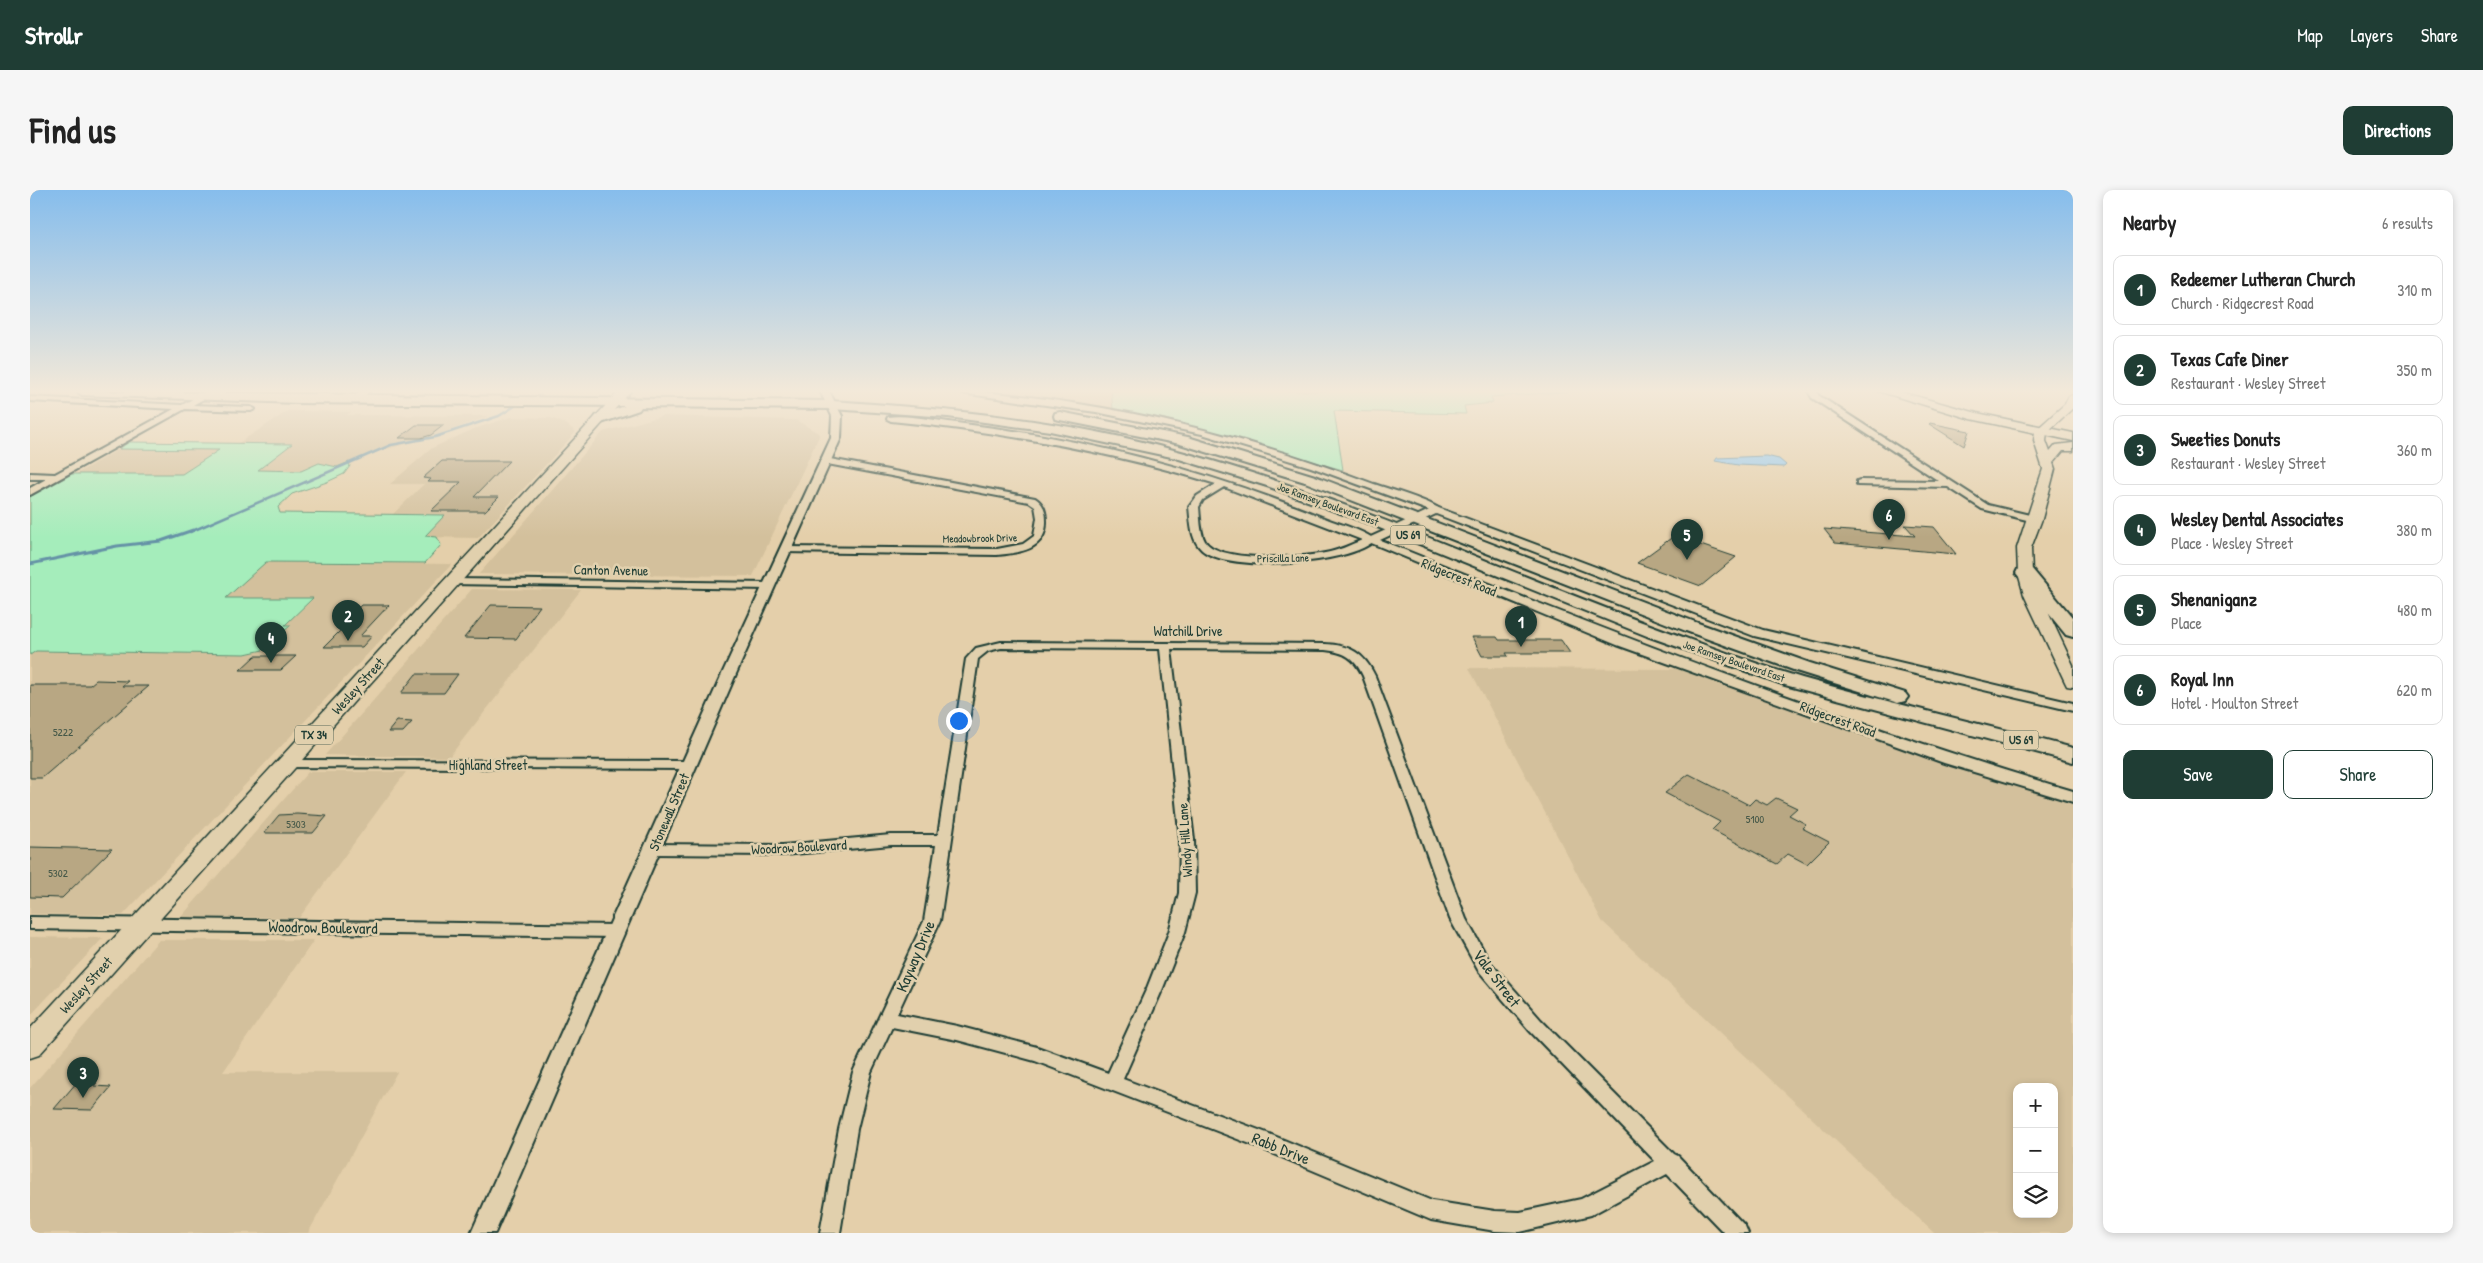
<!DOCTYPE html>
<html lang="en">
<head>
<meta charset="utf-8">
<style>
  :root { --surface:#fff; --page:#f6f6f6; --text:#222; --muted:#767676; --line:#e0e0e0; --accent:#1f3d34 }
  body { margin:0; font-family:"Patrick Hand",sans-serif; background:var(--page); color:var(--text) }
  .controls { position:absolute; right:15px; bottom:15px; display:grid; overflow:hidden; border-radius:10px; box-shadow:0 2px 8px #0003 }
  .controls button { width:45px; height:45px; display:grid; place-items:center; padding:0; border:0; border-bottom:1px solid var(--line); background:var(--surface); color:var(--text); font:25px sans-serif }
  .you { position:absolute; left:928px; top:530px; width:18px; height:18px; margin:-12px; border:4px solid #fff; border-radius:50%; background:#1a73e8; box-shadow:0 0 0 8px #1a73e833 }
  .badge { display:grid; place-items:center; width:32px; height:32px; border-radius:50%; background:var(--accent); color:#fff; font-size:16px; font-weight:700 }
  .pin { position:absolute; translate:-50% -41px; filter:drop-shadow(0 1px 2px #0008) }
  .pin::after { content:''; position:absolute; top:26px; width:18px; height:15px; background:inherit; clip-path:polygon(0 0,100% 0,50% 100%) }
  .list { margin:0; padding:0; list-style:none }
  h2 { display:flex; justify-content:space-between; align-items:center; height:65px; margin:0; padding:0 20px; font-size:21px }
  h2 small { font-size:16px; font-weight:400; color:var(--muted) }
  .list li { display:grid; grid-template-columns:32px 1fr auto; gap:15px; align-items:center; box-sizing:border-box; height:70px; margin:0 10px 10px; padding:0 10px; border:1px solid var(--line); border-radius:10px }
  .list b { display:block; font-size:19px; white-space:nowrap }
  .list p { margin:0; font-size:16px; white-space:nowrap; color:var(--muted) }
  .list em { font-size:16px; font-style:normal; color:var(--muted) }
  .actions { display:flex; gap:10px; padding:15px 20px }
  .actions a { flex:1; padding:11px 0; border:1px solid var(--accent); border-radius:10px; text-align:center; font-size:18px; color:var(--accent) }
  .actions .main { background:var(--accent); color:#fff }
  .icon { flex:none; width:28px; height:28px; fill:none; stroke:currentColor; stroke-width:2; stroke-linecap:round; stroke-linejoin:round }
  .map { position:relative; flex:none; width:2043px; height:1043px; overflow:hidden; border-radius:10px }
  header { display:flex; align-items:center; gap:30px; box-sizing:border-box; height:70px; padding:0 25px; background:var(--accent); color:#fff }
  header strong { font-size:24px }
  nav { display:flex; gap:28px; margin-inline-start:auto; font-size:18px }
  .intro { display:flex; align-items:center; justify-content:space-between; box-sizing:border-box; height:120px; padding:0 30px }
  h1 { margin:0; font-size:35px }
  .button { padding:12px 22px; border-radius:10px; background:var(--accent); color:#fff; font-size:18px; font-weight:700 }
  main { display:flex; gap:30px; padding:0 30px }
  aside { flex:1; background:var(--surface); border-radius:10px; box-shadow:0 2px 8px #0003 }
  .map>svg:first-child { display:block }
  .built { fill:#d3c09c; fill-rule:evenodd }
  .green { fill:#a5edbb; stroke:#629578 }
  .water { fill:#93caf2; stroke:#6592a6 }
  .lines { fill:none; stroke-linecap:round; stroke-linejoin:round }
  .stream-far1 { stroke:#6592a6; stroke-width:2.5 }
  .stream { stroke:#6592a6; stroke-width:3 }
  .building { fill:#b8a783; stroke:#1f3d34 }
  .minor-casing { stroke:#1f3d34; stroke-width:4 }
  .tertiary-casing { stroke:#1f3d34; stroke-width:4 }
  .secondary-casing { stroke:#1f3d34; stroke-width:3 }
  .primary-casing { stroke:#1f3d34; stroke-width:3 }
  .trunk-casing { stroke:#1f3d34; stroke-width:4 }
  .motorway-casing { stroke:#1f3d34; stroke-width:4 }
  .minor { fill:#e1d0ad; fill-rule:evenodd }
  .tertiary { fill:#e1d0ad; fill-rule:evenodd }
  .secondary { fill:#e1d0ad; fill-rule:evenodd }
  .primary { fill:#e1d0ad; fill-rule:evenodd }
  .trunk { fill:#e1d0ad; fill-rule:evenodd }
  .motorway { fill:#e1d0ad; fill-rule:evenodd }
  .labels { text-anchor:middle; stroke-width:5; stroke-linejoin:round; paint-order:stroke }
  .far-street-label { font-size:11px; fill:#1f3d34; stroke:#e1d0ad }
  .number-label { font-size:11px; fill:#455848 }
  .shield { fill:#e1d0ad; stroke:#596958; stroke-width:1 }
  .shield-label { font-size:12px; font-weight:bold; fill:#1f3d34 }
  .street-label { font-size:14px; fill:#1f3d34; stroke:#e1d0ad }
  .near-street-label { font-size:16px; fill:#1f3d34; stroke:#e1d0ad }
</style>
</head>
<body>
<header>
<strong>Strollr</strong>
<nav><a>Map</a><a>Layers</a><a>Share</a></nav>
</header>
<div class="intro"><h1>Find us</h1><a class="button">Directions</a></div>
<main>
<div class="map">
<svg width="2043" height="1043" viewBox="0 0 2043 1043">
  <rect width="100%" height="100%" fill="#e4cfaa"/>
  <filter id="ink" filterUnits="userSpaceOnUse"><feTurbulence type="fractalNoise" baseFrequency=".02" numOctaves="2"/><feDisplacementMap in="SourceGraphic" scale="10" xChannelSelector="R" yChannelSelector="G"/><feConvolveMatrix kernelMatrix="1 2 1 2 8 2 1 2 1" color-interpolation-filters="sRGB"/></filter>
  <g filter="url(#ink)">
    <!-- built -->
    <path class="built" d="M942,201H1081L1083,219Z
      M258,221L321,222L316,225L459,226L400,248L345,262L307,277L289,273L271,281L227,280L261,254H207Z
      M632,226L766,230L790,244L723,386L449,384L573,242Z
      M481,227L521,228L536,234L546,242L448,348L395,347L414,325L363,324L394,294H360L402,258L444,239Z
      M89,259H190L152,284H46Z
      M236,372L422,374L93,725L0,724V465L6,461L215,464L233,460L260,436L255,435L283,409L195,408Z
      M442,399L551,400L419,567L295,565Z
      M1439,478L1647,479L2043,615V1043H1904L1572,731ZM1987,897H2024V1024H1987Z
      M278,582H376L269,728L151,727Z
      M0,747L73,748L0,826Z
      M129,750H284L193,882H367L278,1043H0V898Z"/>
    <!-- green -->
    <path class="green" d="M1081,201H1547L1461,207L1463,213L1434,216L1436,224L1304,221L1313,280L1135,229L1083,219Z
      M99,252L262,254L228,280L271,281L289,273L307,277L319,272L320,276L314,284L297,292L262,304L248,317L250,323L415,325L395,346L407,347L411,355L395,373L236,372L196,408H283L255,435H261L233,460L215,464L6,461L0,465V307L42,284H152L189,260L89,259Z"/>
    <!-- water -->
    <path class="water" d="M1736,266L1749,269L1756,275L1754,277L1708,275L1685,271L1687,268Z"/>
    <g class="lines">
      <!-- stream-far1 -->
      <path class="stream-far1" d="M160,342L361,255L405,247L469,226L485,216"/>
      <!-- stream -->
      <path class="stream" d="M0,374L87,356L131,351L163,340"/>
    </g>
    <!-- building -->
    <path class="building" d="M1900,233L1939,241L1934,256L1899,234Z
      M386,235H414L401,245L391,248H369Z
      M412,271H479L444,307H469L455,321H401L431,292H398L401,289L393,288Z
      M1875,335L1904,337L1926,364L1805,353L1794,339L1885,346Z
      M1644,346L1706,367L1671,396L1607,373Z
      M331,415H359L330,446H342L332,457H294L319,432H314Z
      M461,415L510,416L486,449L434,448Z
      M1442,447H1467L1469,450H1531L1540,463H1476L1478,466H1452Z
      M225,466H266L251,480H210Z
      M386,484H428L414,503H371Z
      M66,490L98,491L92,496H119L12,588H0V495H60Z
      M367,531L382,532L373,542H358Z
      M1659,584L1719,615L1725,609L1737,615L1746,608L1767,618L1759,625L1776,634L1772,638L1799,652L1777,674L1758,664L1747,674L1682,640L1690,632L1635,603Z
      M249,625L267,624L297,626L283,643H234Z
      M0,657L82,659L32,708L0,707Z
      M47,892L67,893L64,896L81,897L62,920L24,919Z"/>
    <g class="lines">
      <!-- minor casing -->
      <g class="minor-casing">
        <path id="minor" d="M177,201H187L163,215L221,217L225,219L221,221L155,219L0,305V298L16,289H0V283L25,284L144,219L0,211V207L152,215Z
          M331,201H340L328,212H322V208Z
          M917,201C962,201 1005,207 1049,214C1150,230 1248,258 1344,294C1359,299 1401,311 1411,320L1406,323L1403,322L1281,277L1172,244L1066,222Z
          M1778,201H1786L1788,205L1958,315L2008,327L2010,329L2005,332L1952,319L1918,297L1827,295V291L1830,290L1909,291L1782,208Z
          M858,227C877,224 913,232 934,234C1059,249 1180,282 1297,329C1309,334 1336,341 1345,350C1320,375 1199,383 1172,360C1160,349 1161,332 1159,317L1167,306L1186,294C1079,261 972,242 861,231L857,229ZM1194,297L1332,350C1320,355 1308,361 1295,363C1271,368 1189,373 1175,351C1170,343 1170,326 1169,317L1173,310Z
          M795,268L1005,308C1014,314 1016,321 1016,332C1016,360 989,363 967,365L751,362L750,360L755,357L967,359L993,354L1004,346L1007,328L1005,316L999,312L792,273L791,271Z
          M423,389L739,393L744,396L739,399L419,394L418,392Z
          M971,452L1295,454C1320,455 1334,463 1345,486L1436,729L1460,772L1511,830L1644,964L1648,966L1715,1036L1718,1043H1694L1637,984L1561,1025L1490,1042L1465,1041L1401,1030L1223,955L1005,871L927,850L862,837L841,882L827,939L810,1043H790L809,939L823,882L894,731L906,655H861L753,665L623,664L618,663L616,659L618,655L623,654L753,655L861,645H908L936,469L946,458ZM971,458L1130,459L1150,650L1149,703L1139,742L1117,798L1078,883L1007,857L927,836L867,824L910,731L948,469L958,461ZM1141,459L1295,460C1315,462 1325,468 1333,486L1420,729L1448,780L1499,840L1625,971L1551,1009L1490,1022L1465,1021L1402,1011L1237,943L1093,889L1133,798L1155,742L1165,703L1164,650Z
          M257,570L659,571L666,575L659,579L252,577L250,574L252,571Z
          M0,727L586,735L592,737L594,741L592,745L586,747L0,739Z"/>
      </g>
      <!-- tertiary casing -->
      <g class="tertiary-casing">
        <path id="tertiary" d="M790,201H799L812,226L811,248L706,484L465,1043H441L692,484L801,248L802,226Z
          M1406,317L1733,440L2043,513V521L1724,446L1406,324L1350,350C1578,442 1807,531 2043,601V612L1914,573L1587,455L1334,350Z"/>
      </g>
      <!-- secondary casing -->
      <g class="secondary-casing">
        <path id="secondary" d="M2043,205V218L2017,242L2016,251L2020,262L2026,255L2043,253V261H2033L2023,273L2025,279L2012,329L2001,358L2002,383L2010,405L2043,475V497L2037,496L2035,492L1994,405L1988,383L1987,358L2013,279L2004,251L2005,241L2035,214L2039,206Z"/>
      </g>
      <!-- primary casing -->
      <g class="primary-casing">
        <path id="primary" d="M589,201H601L9,865L0,868V839Z
          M1848,201H1867L1947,223L2043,243V251L1941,229Z"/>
      </g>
      <!-- trunk casing -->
      <g class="trunk-casing">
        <path id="trunk" d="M46,201L802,211C921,219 1040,230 1155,263C1319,308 1472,381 1631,439C1678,456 1725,474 1772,488C1862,514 1953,534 2043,558V572L1755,495L1617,446L1332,331L1237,296L1146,268L1020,241L918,227L802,219L611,217L609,220L571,233L565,229L566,226L595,216L268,213L52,205Z
          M1030,222L1158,247L1285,286L1668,433L1780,473L1875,503L1878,507L1875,511L1868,513L1766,481L1656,441L1275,292L1150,254L1025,229L1024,226L1025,223Z"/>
      </g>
      <!-- motorway casing -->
      <g class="motorway-casing">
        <path id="motorway" d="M1995,377L2002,379L2043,428V447L2036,445L1986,383L1988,379Z"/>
      </g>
      <!-- minor -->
      <use href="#minor" class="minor"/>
      <!-- tertiary -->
      <use href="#tertiary" class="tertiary"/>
      <!-- secondary -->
      <use href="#secondary" class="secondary"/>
      <!-- primary -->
      <use href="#primary" class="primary"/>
      <!-- trunk -->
      <use href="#trunk" class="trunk"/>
      <!-- motorway -->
      <use href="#motorway" class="motorway"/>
    </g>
  </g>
  <!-- sky -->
  <linearGradient id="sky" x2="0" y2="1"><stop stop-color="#86bdec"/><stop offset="0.58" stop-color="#f3e9d9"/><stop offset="1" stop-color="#f3e9d9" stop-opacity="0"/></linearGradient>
  <rect width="2043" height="347" fill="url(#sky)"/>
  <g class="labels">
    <!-- far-street labels -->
    <g class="far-street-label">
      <text transform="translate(1298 314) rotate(20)" y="4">Joe Ramsey Boulevard East</text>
      <text transform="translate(950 348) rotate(-1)" y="4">Meadowbrook Drive</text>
      <text transform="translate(1253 368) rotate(-1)" y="4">Priscilla Lane</text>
      <text transform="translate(1704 471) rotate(19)" y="4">Joe Ramsey Boulevard East</text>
    </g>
    <!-- number labels -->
    <g class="number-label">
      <text x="33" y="546">5222</text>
      <text x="1725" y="633">5100</text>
      <text x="266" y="638">5303</text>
      <text x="28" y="687">5302</text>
    </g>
    <!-- shield labels -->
    <g class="shield">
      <rect x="1360.5" y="335.5" width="35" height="19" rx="4"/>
      <rect x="265" y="535.5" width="38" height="19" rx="4"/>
      <rect x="1973.5" y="540.5" width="35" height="19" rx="4"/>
    </g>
    <g class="shield-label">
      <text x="1378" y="349">US 69</text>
      <text x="284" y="549">TX 34</text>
      <text x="1991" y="554">US 69</text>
    </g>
    <!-- street labels -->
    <g class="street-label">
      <text transform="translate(581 380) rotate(1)" y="5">Canton Avenue</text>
      <text transform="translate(1429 387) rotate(22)" y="5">Ridgecrest Road</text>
      <text x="1158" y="446">Watchill Drive</text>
      <text transform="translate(328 496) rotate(-48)" y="5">Wesley Street</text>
      <text transform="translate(1808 529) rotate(20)" y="5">Ridgecrest Road</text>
      <text x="458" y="580">Highland Street</text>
      <text transform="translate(639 622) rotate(-67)" y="5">Stonewall Street</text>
      <text transform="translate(1155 650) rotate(-94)" y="5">Windy Hill Lane</text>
      <text transform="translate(769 657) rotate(-3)" y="5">Woodrow Boulevard</text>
      <text transform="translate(56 795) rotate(-48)" y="5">Wesley Street</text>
    </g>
    <!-- near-street labels -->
    <g class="near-street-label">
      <text transform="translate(293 737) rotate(1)" y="6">Woodrow Boulevard</text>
      <text transform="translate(885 766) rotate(-67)" y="6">Kayway Drive</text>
      <text transform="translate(1467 788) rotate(53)" y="6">Vale Street</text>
      <text transform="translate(1251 958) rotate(22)" y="6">Rabb Drive</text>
    </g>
  </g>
</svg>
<div class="controls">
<button>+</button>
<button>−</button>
<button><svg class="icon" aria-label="layers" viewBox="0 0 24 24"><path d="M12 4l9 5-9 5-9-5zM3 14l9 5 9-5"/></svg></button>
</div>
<div class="you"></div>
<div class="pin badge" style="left:1491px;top:457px">1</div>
<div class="pin badge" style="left:318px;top:451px">2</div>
<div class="pin badge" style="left:53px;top:908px">3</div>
<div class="pin badge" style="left:241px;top:473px">4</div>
<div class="pin badge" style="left:1657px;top:370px">5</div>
<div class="pin badge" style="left:1859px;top:350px">6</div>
</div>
<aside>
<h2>Nearby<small>6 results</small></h2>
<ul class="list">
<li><span class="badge">1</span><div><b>Redeemer Lutheran Church</b><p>Church · Ridgecrest Road</p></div><em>310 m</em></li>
<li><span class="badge">2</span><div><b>Texas Cafe Diner</b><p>Restaurant · Wesley Street</p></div><em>350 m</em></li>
<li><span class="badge">3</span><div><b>Sweeties Donuts</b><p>Restaurant · Wesley Street</p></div><em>360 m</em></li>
<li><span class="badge">4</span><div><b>Wesley Dental Associates</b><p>Place · Wesley Street</p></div><em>380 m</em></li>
<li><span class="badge">5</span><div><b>Shenaniganz</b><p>Place</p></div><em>480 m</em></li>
<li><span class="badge">6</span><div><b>Royal Inn</b><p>Hotel · Moulton Street</p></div><em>620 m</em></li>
</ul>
<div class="actions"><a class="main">Save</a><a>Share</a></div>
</aside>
</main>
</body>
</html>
